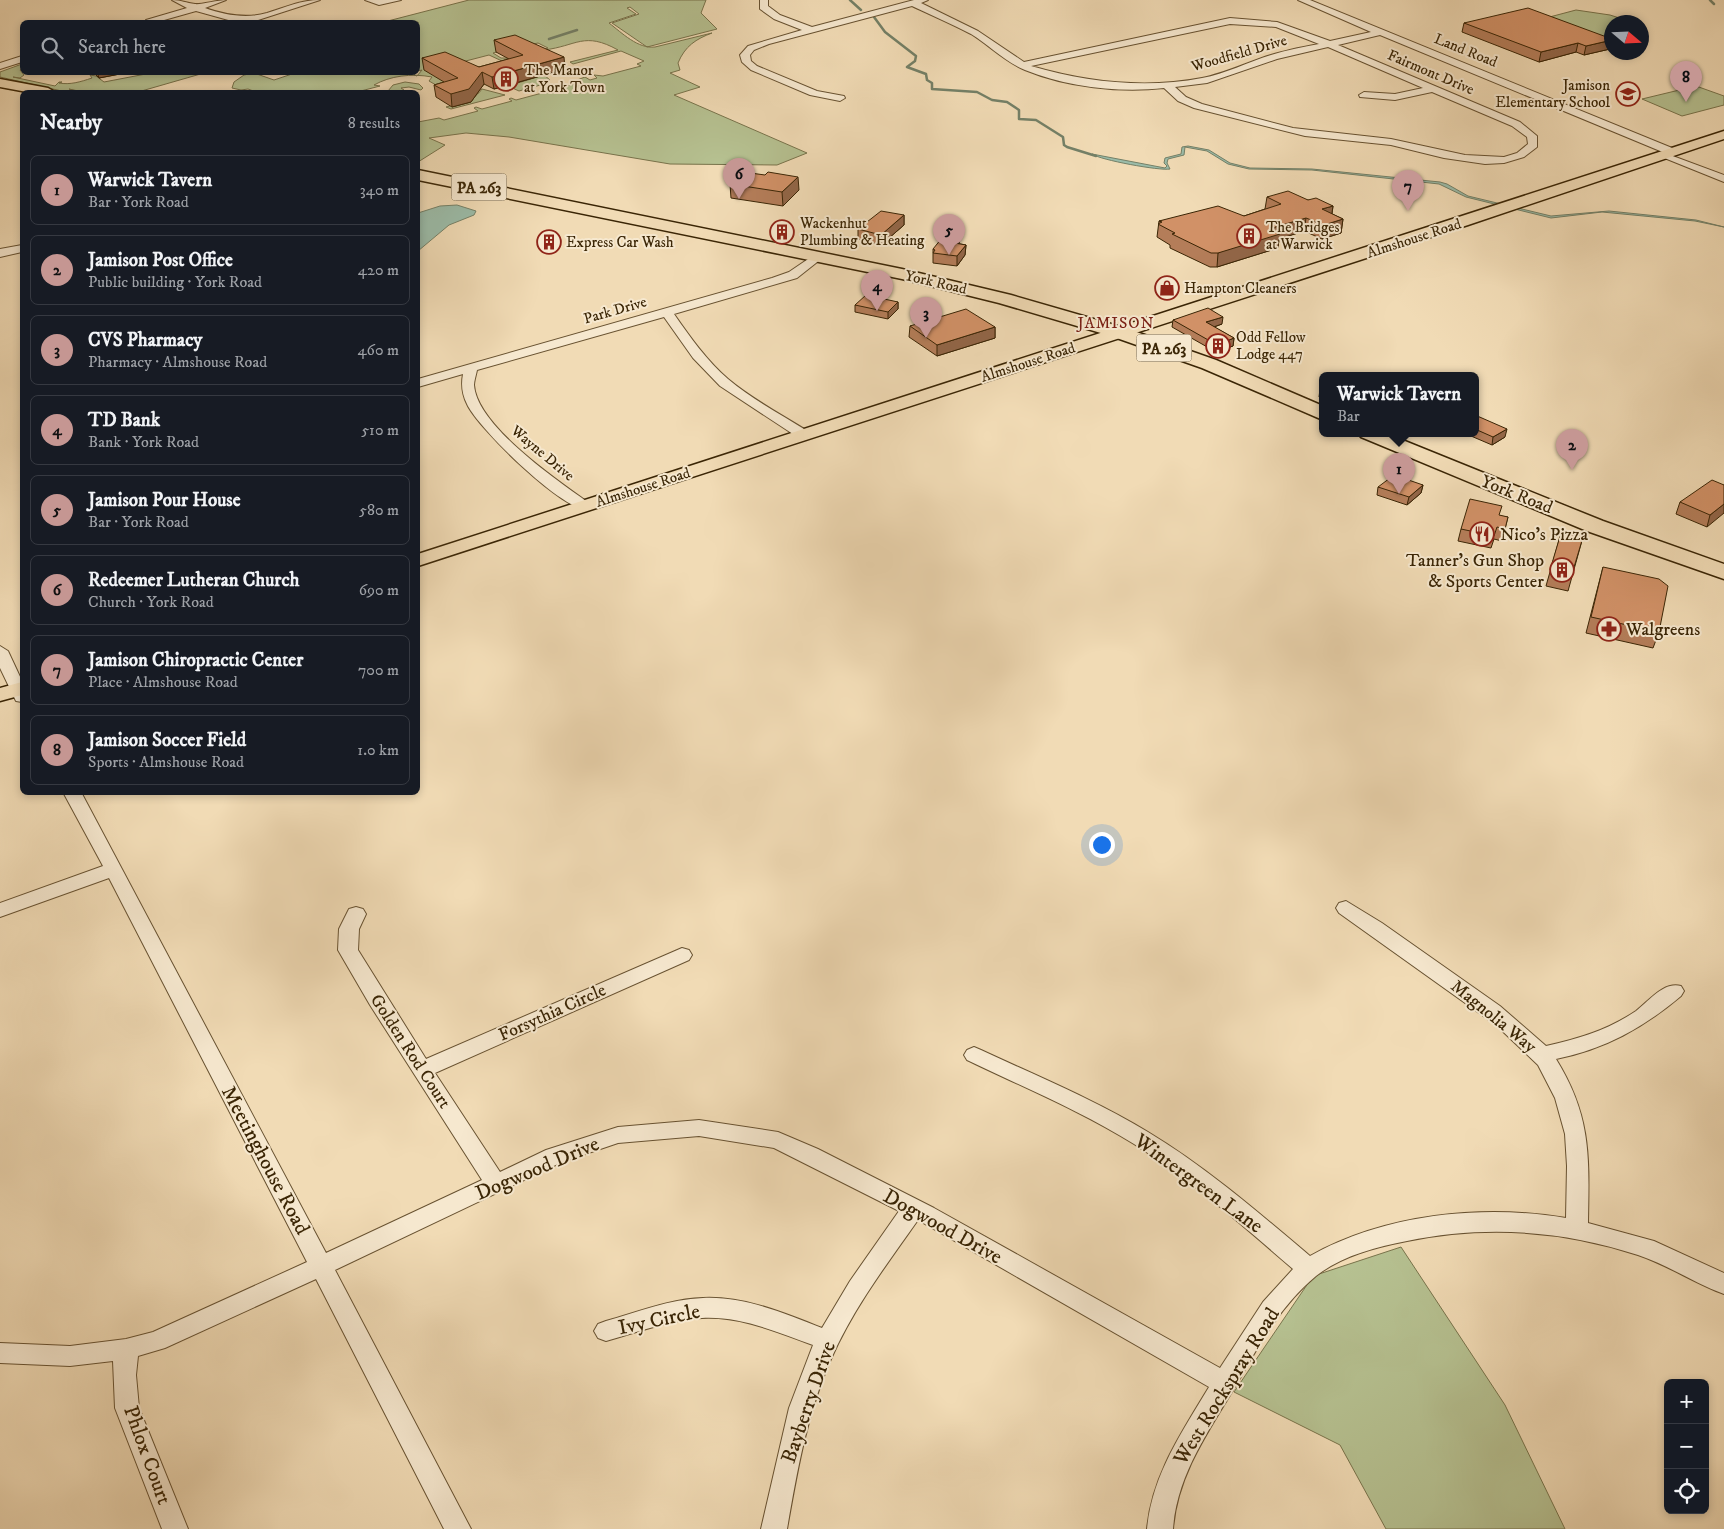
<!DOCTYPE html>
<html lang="en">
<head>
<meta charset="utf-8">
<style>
  :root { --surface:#171b24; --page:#242831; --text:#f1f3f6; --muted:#9ea1a6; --line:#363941; --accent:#c59692 }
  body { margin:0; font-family:"IM FELL DW Pica",serif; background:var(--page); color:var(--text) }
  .controls { position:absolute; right:15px; bottom:15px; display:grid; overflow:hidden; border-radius:8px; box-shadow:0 2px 8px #0003 }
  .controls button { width:45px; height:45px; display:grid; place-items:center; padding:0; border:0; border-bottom:1px solid var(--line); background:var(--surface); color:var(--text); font:25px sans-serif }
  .compass { position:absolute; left:1604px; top:15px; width:45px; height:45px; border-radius:50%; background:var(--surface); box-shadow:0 2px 8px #0003; rotate:109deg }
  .you { position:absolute; left:1101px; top:844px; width:18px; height:18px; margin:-12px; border:4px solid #fff; border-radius:50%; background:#1a73e8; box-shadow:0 0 0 8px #1a73e833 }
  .badge { display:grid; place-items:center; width:32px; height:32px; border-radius:50%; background:var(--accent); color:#111; font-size:16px; font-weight:700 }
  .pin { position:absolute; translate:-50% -41px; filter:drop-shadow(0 1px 2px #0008) }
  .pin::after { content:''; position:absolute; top:26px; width:18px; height:15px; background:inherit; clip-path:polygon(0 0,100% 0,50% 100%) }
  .popup { position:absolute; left:1319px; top:372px; width:160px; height:65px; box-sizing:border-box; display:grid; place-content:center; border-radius:8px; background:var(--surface); filter:drop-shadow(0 1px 4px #0005); font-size:16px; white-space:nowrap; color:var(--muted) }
  .popup b { font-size:19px; color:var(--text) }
  .popup::after { content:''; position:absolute; left:50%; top:100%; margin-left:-10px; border:10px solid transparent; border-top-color:var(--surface) }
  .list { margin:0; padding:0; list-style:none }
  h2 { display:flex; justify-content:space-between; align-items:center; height:65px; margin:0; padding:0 20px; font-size:21px }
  h2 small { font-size:16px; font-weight:400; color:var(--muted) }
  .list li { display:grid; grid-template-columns:32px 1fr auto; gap:15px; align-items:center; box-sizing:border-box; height:70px; margin:0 10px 10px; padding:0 10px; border:1px solid var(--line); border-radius:8px }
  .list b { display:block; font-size:19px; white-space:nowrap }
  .list p { margin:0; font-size:16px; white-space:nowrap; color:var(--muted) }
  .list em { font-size:16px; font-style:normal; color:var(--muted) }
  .icon { flex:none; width:28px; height:28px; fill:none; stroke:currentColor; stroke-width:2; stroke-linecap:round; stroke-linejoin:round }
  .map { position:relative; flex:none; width:1724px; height:1529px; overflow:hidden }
  .search { position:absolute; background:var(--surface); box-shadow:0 2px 8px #0003; left:20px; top:20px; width:400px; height:55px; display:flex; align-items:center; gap:12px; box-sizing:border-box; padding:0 18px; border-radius:8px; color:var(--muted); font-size:19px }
  .panel { position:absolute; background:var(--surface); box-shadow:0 2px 8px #0003; left:20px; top:90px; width:400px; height:705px; border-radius:8px }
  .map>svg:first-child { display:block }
  .green { fill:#b6c191; stroke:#78734b }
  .water { fill:#9bbca9; stroke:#748067 }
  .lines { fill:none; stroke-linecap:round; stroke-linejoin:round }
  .stream { stroke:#748067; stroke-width:2.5 }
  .minor-casing { stroke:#685231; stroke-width:2 }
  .major-casing { stroke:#3a2505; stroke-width:3 }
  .highway-casing { stroke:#3a2505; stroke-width:3 }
  .minor { fill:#f6e8cf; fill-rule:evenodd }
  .major { fill:#f1dbb5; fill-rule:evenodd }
  .highway { fill:#f1dbb5; fill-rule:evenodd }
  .wall { fill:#b47d59; stroke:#3a2505 }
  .shaded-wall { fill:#926648; stroke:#3a2505 }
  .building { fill:#d19167; stroke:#3a2505 }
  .labels { text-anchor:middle; stroke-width:4; stroke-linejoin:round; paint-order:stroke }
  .far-street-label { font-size:15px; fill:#3a2505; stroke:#f6e8cf }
  .far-poi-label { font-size:15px; fill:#3a2505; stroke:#f6e8cf; text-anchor:start }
  .shield { fill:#f6e8cf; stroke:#726042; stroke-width:1 }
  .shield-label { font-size:16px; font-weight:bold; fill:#3a2505 }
  .far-quarter-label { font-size:16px; letter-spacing:1px; fill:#7a1f14; stroke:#f6e8cf }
  .street-label { font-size:18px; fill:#3a2505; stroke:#f6e8cf }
  .poi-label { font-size:18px; fill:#3a2505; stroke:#f6e8cf; text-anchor:start }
  .near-street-label { font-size:21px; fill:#3a2505; stroke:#f6e8cf }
</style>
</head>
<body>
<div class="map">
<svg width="1724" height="1529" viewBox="0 0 1724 1529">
  <rect width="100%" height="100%" fill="#f1dbb5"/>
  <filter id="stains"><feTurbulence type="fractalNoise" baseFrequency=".004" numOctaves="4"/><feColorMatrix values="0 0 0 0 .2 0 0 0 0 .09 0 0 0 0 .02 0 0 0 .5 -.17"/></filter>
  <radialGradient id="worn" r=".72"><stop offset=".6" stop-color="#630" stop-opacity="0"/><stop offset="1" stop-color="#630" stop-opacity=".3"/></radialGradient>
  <!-- green -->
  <path class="green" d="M469,0H706L701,13L717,29L647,47L612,23L639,14L630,7L627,8L636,14L609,23C622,33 638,49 655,47L712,33C696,39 685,46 678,63L680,70L670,73L700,87L674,95L807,153L777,165L670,164L509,137L466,133L429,138L445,145L418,162V122L439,118L444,120L478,111L474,108L476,107L482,109L512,101L509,99L511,98L516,100L546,92L543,90L545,89L550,91L580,82L577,80L585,77L590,80L597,78L594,75L603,76L641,66L637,64L644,61L621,51L573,64L570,62L618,50C584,31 577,46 544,50L548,48L538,43L493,53L501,58H509L502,61L489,55L458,63L436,77L448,82L436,85L429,81L432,77C411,73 390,76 374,85L380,86L357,92H256L248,89L241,90L232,88L234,82L244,75L254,73L274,80L298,72H416L414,75L417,76L422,70L418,71V22H384Z
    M1576,10L1610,15L1632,22H1612L1611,37L1599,40L1542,19Z
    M22,64V69L20,70L24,75L20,78L13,77L55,86L59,82H62L59,83C70,85 80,82 92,78L90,75L96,76L104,82L151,73H204L138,92H83L69,89L79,92H66L0,77V72Z
    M544,75L550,80L544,84L519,91L508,86Z
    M405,82L419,84L423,88L421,90L409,87L401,88L404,90L402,92L388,91L393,85Z
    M1696,86L1724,96V105L1682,116L1642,99Z
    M482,89L505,95L451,109L446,107C458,104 475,100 482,89Z
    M1401,1247L1505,1405L1565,1529H1386L1340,1445L1234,1392L1313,1276Z"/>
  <!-- water -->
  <path class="water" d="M1188,146L1209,150L1230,163L1250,168L1312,169L1440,182L1447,184L1468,196L1551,216L1609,211L1696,220L1724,227L1695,221L1602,212L1551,218L1466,197L1439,184L1312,170L1249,169L1228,164L1207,151L1185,147L1184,155L1168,159L1167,163L1170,169C1160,171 1100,160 1092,154L1165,168L1167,166L1164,163L1165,158L1181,154L1182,147Z
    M457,205L476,211L474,215L449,225L418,251V213L440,206Z"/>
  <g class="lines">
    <!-- stream -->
    <path class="stream" d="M850,0L861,10
      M1710,0L1714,4
      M874,17L885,32L916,56L915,61L907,67L926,74L927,80L932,83V89L977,92L992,100L1007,102L1019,110V119L1036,120L1063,137L1064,145L1067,147L1096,156
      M549,39L577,30"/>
    <!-- minor casing -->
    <g class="minor-casing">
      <path id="minor" d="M172,0C181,0 186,3 195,4C200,5 218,0 226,0L205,8C225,15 246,19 267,13C286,7 301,0 320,0L255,21H232L196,11L157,22H145L146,20L187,8Z
        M365,0H401L379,5Z
        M760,0H768V6L780,15L812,27L914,0H928L921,3L978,31L1024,62L1230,18L1277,22L1330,41L1371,32L1298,0H1310L1677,150V154L1670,155L1724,175V182L1657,155L1658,153H1665L1380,35L1338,45L1520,122L1537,136V147L1524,157L1504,163L1485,164L1444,158L1391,145L1305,136L1194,108L1178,101L1164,88C1120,93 1066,87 1025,70C1005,62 989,45 971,34C952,24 931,15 912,6L769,44L754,50L750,55L751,61L757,66L817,91L844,96L845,98L840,101L810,95L751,70L742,62L740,55L748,46L802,30L774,19L760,9ZM1230,24L1276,27L1319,44C1303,47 1287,50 1271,55C1248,62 1225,74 1202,78C1145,89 1086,82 1031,66ZM1328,47L1423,88L1395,94L1364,92L1359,95L1360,97L1395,100L1432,92L1512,126L1527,137L1528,144L1517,153L1504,157L1465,155L1391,139L1293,128L1202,104L1186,97L1175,87L1207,83L1277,59Z
        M22,56V62L0,69V63Z
        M22,245V252L0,257V249Z
        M817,253L823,257L821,259L797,278L674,314C690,337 707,361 728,379C753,400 782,415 809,432L811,435L809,438H799L720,386L693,358L664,317L477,370C476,375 474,381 474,385C477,426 558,481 589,503L591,506L589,509C566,515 477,427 467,404C462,394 461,385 463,374L418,387V379L772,278L789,272Z
        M0,646L8,651L22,681V702L16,701L14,697L0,668Z
        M63,792H81L326,1253L482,1180L370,1005L338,950L339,929L349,909L356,907L363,909L366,914L359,929L358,950L426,1059L682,948L689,950L692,955L689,960L435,1073L500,1172L546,1150L618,1127L699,1120L778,1132L818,1149L934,1208L1220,1368L1263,1302L1293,1269C1242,1225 1191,1180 1134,1144C1081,1111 1023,1087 967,1060L964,1055L967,1050L974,1047L981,1050C1037,1076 1095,1100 1148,1132C1206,1167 1258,1212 1310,1256C1385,1214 1482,1204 1566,1218L1567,1166L1565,1134L1555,1098L1538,1065L1496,1025L1339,913L1336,908L1339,903L1346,901L1382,923L1500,1006L1546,1046C1578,1039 1608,1030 1636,1011C1649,1001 1664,981 1681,986L1684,991L1681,996C1643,1028 1605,1049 1556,1059C1592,1117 1589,1158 1588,1223L1654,1241L1724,1273V1294C1694,1283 1668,1265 1638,1255C1562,1230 1485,1225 1407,1241C1376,1247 1341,1256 1316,1276C1282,1304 1259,1344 1238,1382C1210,1429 1177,1474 1173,1529H1147C1152,1475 1182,1432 1209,1387L918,1220C886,1265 853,1309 831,1359C807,1413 797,1472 787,1529H761L789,1408L813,1345C777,1332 741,1316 702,1318C669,1320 638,1332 606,1341L598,1338L594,1331L598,1324L606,1321C638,1312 670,1299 703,1298C744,1296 784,1313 822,1328L850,1281L899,1211L774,1148L699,1136L618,1143L562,1162L335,1270L471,1529H444L316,1279L165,1348L138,1356L136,1375L139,1408L188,1529H162L115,1408L113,1361L70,1366L0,1363V1343L70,1346L126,1339L153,1332L307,1262L109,878L0,917V903L103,866Z"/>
    </g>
    <!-- major casing -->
    <g class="major-casing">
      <path id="major" d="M1724,131V139L1468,225L418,566V554Z
        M22,682V695L0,701V688Z"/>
    </g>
    <!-- highway casing -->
    <g class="highway-casing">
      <path id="highway" d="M0,79L48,88L55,92H27L0,87Z
        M418,170L902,269L1011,295L1125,328L1216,360L1323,406V420L1202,368L1111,336L999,303L902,279L418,180Z
        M1358,433H1385L1603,521L1724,564V579L1587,531L1361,437Z"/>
    </g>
    <!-- minor -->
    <use href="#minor" class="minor"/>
    <!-- major -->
    <use href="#major" class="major"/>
    <!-- highway -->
    <use href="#highway" class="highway"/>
  </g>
  <!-- wall -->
  <path class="wall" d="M1464,23L1610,49L1584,55L1576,52L1539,62L1462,32Z
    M494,40L565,69L494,89L484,84L471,102L452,107L436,97L434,85L444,82L424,70L422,58L479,67L509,59L496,52Z
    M93,72H125V73L99,78Z
    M730,184L799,190L783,206L731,198Z
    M1267,197L1308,200L1333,206L1332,214L1343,219L1341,233L1322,239L1304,231L1279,239L1278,248L1217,267H1210L1170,248V245L1157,237L1159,221L1244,216L1265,209Z
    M904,215V225L881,245L858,239V229Z
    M960,244L966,245L965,255L957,266L933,263V249Z
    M898,302V309L888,319L855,312V305Z
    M1173,320L1222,324L1214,327L1234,338L1233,346L1216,352L1172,327Z
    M910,326L995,327V338L937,356L909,337Z
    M1323,388V398L1319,397L1320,389Z
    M1475,415L1505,437L1492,445L1464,433H1475Z
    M1423,485L1421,493L1407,505L1377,495L1378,487Z
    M1724,485L1707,527L1676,514L1680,502Z
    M1500,516L1508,517L1502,541L1494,539L1491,548L1458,541L1461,529Z
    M1561,533L1583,537L1568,591L1546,586Z
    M1603,567L1659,632L1653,648L1586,633Z"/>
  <!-- shaded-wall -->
  <path class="shaded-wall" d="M1612,40L1610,49L1584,55L1586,46Z
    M1578,43L1576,52L1539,62L1541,52Z
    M564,57L565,69L494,89L492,77Z
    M97,72H125V73L99,78Z
    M482,72L484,84L471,102L452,107L451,94Z
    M798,177L799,190L783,206L782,192Z
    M1333,206L1331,219L1322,209Z
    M904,215V225L881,245V235Z
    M1306,218L1304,231L1279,239L1278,248L1217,267L1218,253L1272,228Z
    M1343,219L1341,233L1322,239L1324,225Z
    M960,235L959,245L955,243Z
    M966,245L965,255L957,266V256Z
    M898,302V309L888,319V312Z
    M1223,317L1222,324L1205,330L1206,322Z
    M995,327V338L937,356V345Z
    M1234,338L1233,346L1216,352L1217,345Z
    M1507,429L1505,437L1492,445L1493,437Z
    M1423,485L1421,493L1407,505L1409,497Z
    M1724,504V513L1707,527L1710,515Z"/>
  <!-- building -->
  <path class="building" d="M1528,8L1612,39V40L1586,46L1578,43L1541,52L1464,23Z
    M515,35L564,57L492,77L482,72L469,89L451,94L434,85L458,78L422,58L445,52L479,67L523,55L494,40Z
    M743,172L765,175L768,172L798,177L782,192L730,184Z
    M1288,191L1308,200L1316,198L1333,206L1322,209L1343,219L1324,225L1306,218L1272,228L1280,234L1218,253H1211L1172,234L1175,233L1158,224L1162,222L1159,221L1218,206L1244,216L1281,204L1267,197Z
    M881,211L904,215L881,235L858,229Z
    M946,233L960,235L955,243L966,245L957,256L933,253L935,250L933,249Z
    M866,295L898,302L888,312L855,305Z
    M1208,308L1223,317L1206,322L1234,338L1217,345L1173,320Z
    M966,309L995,327L937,345L910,326Z
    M1475,415L1507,429L1493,437L1475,429Z
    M1394,475L1423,485L1409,497L1378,487Z
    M1712,480L1724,485V504L1710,515L1680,502Z
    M1470,499L1502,506L1499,515L1508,517L1505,529L1497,527L1494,536L1461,529Z
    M1561,533L1583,537L1572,574L1550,570Z
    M1603,567L1659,579L1668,586L1659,632L1591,617Z"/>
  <!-- icons -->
  <defs>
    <g id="building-ring" transform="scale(1.25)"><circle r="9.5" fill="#f6e8cf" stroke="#8f2418" stroke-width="1.5"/><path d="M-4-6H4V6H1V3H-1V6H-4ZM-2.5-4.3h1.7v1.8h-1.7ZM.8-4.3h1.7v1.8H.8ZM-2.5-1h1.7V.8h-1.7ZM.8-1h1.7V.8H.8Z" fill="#8f2418"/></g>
    <g id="school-ring" transform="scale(1.25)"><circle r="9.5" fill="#f6e8cf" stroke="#8f2418" stroke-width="1.5"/><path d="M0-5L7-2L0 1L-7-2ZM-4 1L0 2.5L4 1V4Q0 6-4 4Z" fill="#8f2418"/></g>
    <g id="shop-ring" transform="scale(1.25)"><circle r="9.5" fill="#f6e8cf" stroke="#8f2418" stroke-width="1.5"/><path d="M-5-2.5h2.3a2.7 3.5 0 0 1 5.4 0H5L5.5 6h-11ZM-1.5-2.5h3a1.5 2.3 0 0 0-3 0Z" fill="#8f2418"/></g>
    <g id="restaurant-ring" transform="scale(1.25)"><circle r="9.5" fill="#f6e8cf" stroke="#8f2418" stroke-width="1.5"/><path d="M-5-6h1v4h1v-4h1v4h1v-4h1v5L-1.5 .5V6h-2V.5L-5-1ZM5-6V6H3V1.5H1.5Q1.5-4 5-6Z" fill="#8f2418"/></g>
    <g id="pharmacy-ring" transform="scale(1.25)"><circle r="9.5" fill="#f6e8cf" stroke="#8f2418" stroke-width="1.5"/><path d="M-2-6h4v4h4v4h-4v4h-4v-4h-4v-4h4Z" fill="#8f2418"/></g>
  </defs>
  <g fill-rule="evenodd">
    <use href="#building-ring" x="506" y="79"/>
    <use href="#school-ring" x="1628" y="94"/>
    <use href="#building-ring" x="782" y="232"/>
    <use href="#building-ring" x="1249" y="236"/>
    <use href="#building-ring" x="549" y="242"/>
    <use href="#shop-ring" x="1167" y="288"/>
    <use href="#building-ring" x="1218" y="346"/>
    <use href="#restaurant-ring" x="1482" y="534"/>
    <use href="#building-ring" x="1562" y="570"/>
    <use href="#pharmacy-ring" x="1609" y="629"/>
  </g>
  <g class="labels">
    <!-- far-street labels -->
    <g class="far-street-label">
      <text transform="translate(1466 50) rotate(22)" y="5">Land Road</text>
      <text transform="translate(1239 53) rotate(-16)" y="5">Woodfield Drive</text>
      <text transform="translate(1431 72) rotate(23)" y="5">Fairmont Drive</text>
      <text transform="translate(1414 238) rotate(-18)" y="5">Almshouse Road</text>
      <text transform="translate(936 282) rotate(13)" y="5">York Road</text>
      <text transform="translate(615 310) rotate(-16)" y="5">Park Drive</text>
      <text transform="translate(1028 362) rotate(-18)" y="5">Almshouse Road</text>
      <text transform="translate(543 453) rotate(40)" y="5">Wayne Drive</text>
      <text transform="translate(643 487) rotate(-18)" y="5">Almshouse Road</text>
    </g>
    <!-- far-poi labels -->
    <g class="far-poi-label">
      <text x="524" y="75">The Manor<tspan x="524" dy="17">at York Town</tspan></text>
      <text x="1610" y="90" text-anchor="end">Jamison<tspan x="1610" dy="17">Elementary School</tspan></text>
      <text x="800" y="228">Wackenhut<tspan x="800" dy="17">Plumbing &amp; Heating</tspan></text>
      <text x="1266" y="232">The Bridges<tspan x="1266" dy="17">at Warwick</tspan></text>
      <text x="566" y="247">Express Car Wash</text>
      <text x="1184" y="293">Hampton Cleaners</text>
      <text x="1236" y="342">Odd Fellow<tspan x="1236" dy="17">Lodge 447</tspan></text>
    </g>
    <!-- shield labels -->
    <g class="shield">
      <rect x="451.5" y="173.5" width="55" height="27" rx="4"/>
      <rect x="1136.5" y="334.5" width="55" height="27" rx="4"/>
    </g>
    <g class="shield-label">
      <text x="479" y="193">PA 263</text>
      <text x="1164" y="354">PA 263</text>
    </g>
    <!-- far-quarter labels -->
    <g class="far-quarter-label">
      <text x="1116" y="328">JAMISON</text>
    </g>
    <!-- street labels -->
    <g class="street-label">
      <text transform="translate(1517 494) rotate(22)" y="6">York Road</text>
      <text transform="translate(552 1012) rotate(-24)" y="6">Forsythia Circle</text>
      <text transform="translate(1494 1016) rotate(39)" y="6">Magnolia Way</text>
      <text transform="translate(411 1051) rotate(57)" y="6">Golden Rod Court</text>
    </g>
    <!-- poi labels -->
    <g class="poi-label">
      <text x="1500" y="540">Nico's Pizza</text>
      <text x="1544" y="566" text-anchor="end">Tanner's Gun Shop<tspan x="1544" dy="21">&amp; Sports Center</tspan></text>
      <text x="1626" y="635">Walgreens</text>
    </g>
    <!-- near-street labels -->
    <g class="near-street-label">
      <text transform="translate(266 1160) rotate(62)" y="7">Meetinghouse Road</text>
      <text transform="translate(537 1168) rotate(-23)" y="7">Dogwood Drive</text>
      <text transform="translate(1199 1183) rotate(36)" y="7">Wintergreen Lane</text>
      <text transform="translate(943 1226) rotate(29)" y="7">Dogwood Drive</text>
      <text transform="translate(659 1319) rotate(-12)" y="7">Ivy Circle</text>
      <text transform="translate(1226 1386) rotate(-58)" y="7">West Rockspray Road</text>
      <text transform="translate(808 1402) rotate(-71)" y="7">Bayberry Drive</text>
      <text transform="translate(148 1455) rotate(70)" y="7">Phlox Court</text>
    </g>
  </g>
  <rect width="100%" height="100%" filter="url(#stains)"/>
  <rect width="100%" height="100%" fill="url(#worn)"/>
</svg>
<div class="controls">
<button>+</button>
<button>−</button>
<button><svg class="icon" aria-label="locate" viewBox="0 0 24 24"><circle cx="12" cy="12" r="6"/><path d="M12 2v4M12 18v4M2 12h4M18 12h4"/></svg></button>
</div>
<svg class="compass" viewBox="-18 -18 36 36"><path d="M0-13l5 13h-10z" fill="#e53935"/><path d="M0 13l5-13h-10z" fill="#9ea1a6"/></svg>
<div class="you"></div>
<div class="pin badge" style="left:1399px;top:494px">1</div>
<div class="popup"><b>Warwick Tavern</b>Bar</div>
<div class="pin badge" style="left:1572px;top:470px">2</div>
<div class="pin badge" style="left:926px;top:338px">3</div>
<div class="pin badge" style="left:877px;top:311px">4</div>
<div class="pin badge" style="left:949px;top:255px">5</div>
<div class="pin badge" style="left:739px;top:199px">6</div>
<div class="pin badge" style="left:1408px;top:211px">7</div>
<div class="pin badge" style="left:1686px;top:102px">8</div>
<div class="search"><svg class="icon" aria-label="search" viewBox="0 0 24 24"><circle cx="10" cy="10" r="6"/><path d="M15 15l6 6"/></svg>Search here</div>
<section class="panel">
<h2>Nearby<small>8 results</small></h2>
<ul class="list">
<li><span class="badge">1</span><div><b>Warwick Tavern</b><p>Bar · York Road</p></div><em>340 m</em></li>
<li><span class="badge">2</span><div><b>Jamison Post Office</b><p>Public building · York Road</p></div><em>420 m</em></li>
<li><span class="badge">3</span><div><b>CVS Pharmacy</b><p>Pharmacy · Almshouse Road</p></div><em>460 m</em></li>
<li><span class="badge">4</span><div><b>TD Bank</b><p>Bank · York Road</p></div><em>510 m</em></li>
<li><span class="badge">5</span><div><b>Jamison Pour House</b><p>Bar · York Road</p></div><em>580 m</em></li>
<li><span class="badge">6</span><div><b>Redeemer Lutheran Church</b><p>Church · York Road</p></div><em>690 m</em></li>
<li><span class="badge">7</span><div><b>Jamison Chiropractic Center</b><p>Place · Almshouse Road</p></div><em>700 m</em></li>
<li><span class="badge">8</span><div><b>Jamison Soccer Field</b><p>Sports · Almshouse Road</p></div><em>1.0 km</em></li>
</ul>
</section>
</div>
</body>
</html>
